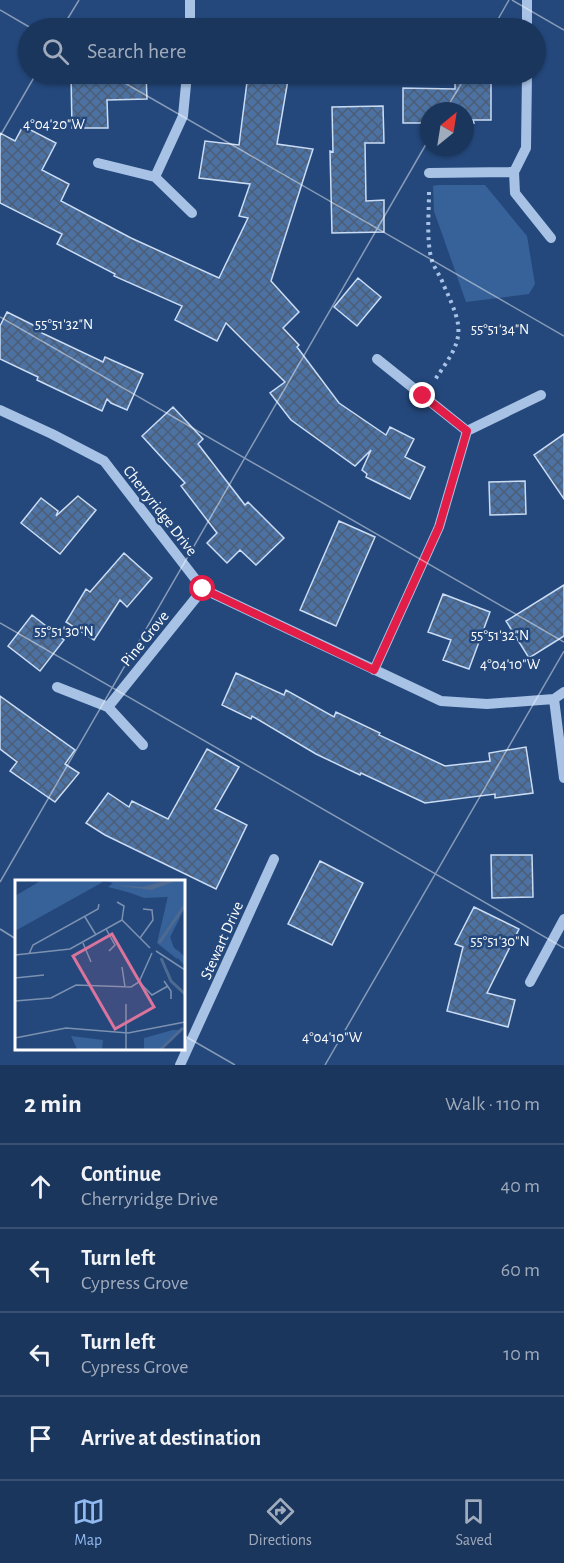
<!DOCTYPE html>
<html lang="en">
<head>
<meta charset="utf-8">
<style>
  :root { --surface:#1b365d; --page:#284166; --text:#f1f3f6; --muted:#a0abbc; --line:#395072; --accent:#90b9f0 }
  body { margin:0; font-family:"Alegreya Sans",sans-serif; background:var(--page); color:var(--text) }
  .compass { position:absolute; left:420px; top:102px; width:54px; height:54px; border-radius:50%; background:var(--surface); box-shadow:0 2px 4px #0004; rotate:30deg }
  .stop { position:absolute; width:18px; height:18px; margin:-14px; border:4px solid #e11d48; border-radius:50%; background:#fff }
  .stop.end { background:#e11d48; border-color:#fff; box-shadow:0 2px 6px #0008 }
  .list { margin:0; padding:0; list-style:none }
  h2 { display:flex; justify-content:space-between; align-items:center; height:78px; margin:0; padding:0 24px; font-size:26px }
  h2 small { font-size:20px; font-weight:400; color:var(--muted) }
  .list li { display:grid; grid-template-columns:39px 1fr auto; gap:18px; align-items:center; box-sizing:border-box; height:84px; padding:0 24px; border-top:2px solid var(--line) }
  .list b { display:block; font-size:22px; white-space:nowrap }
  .list p { margin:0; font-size:20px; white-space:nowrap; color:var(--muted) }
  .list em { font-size:20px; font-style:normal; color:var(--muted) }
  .icon { flex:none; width:33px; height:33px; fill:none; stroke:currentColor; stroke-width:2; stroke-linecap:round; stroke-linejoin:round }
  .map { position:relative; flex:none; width:564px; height:1065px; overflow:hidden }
  .search { position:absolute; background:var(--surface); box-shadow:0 2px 4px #0004; left:18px; right:18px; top:18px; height:66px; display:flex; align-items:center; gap:15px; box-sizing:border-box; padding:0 21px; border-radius:33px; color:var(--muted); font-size:22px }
  .sheet { height:414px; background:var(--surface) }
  nav { display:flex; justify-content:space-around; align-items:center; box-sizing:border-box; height:84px; border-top:2px solid var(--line); background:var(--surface); font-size:16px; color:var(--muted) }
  nav a { display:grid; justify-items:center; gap:3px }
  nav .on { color:var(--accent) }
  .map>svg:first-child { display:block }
  .green { fill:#376299 }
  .building { fill:url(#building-cross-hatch); stroke:#cadcf4; stroke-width:1.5 }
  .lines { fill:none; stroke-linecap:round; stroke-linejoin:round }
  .path { stroke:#a7c2e5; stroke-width:4; stroke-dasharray:3 4.5; stroke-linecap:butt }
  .minor { stroke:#a7c2e5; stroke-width:10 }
  .route { stroke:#e11d48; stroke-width:8 }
  .ticks { fill:none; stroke:#fff; stroke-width:1.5; stroke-opacity:0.45 }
  .labels { text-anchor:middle; stroke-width:5; stroke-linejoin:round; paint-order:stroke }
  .street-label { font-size:16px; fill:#fff; stroke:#24487c }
  .inset-river { fill:none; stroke:#4f6a90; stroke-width:3 }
  .inset-road { fill:none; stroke:#7c91b0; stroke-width:1.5 }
  .view { fill:#da749d; fill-opacity:0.15; stroke:#da749d; stroke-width:3 }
  .inset-edge { fill:none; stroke:#fff; stroke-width:3 }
  .ticks-label { font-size:15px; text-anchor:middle; fill:#fff; stroke:#24487c; stroke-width:5; stroke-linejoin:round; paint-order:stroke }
</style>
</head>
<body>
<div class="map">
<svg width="564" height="1065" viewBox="0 0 564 1065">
  <defs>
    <pattern id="building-cross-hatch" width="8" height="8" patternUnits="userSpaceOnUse" patternTransform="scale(1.5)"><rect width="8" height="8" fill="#4c72a4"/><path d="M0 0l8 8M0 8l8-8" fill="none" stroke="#4c5d74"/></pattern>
  </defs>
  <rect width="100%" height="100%" fill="#24487c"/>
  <!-- green -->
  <path class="green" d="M438,185H485L527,236L535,284L529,294L466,302L434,211L433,186Z"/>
  <!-- building -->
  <path class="building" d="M71,74H146L147,99L107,100L108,128H72Z
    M248,74H289L277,144L313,149L271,281L299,312L283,328L299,345L297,347L339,403L386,435L390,427L414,439L405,457L425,467L410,499L366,477L367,474L362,470L371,450L355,466L291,420L270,393L285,382L226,323L217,341L175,320L182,306L114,276L115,274L57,244L62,234L0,203V133L15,141L23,126L56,143L42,170L69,184L61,201L131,238L219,278L248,218L239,216L250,184L199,178L205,141L239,145Z
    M491,82V120H473L474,123H465V111H429V123H403V88L455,89V83Z
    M383,106L384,143H365L366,201L384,200V232L332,233L330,151L333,152L332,107Z
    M358,278L381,297L357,326L334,307Z
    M7,312L43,330L42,333L103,362L105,357L143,374L127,410L111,403L107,399L102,411L37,380L38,377L0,359V326Z
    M173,407L203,439L198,444L245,505L248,502L284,538L256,565L240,550L227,563L207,543L217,533L181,486L185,483L142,436Z
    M564,434V499L534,455Z
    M525,481L526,514L490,515L489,482Z
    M78,496L96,510L60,554L21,523L41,498L58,511L56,516Z
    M339,521L375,537L336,626L300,610Z
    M124,553L152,578L127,607L120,600L94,640L66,622L86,589L90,592Z
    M564,585V636L529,658L506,621Z
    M443,594L490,612L469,669L443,660L451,640L428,632Z
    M32,615L64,640L40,671L8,646Z
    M236,673L284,695L286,690L334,717L336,712L380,733L379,735L445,766L490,761L489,753L526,747L533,793L495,798V794L425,803L361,773L360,775L316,754L252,716L251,719L222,705Z
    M0,696L75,750L65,764L79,773L55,802L10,771L17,762L0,749Z
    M207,749L239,767L215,809L247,825L216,889L105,835L86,823L108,793L129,807L132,801L168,819Z
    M491,855H532L533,897L492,898Z
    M320,861L363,883L332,945L288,924Z
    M474,907L519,929L487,993L515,1000L508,1027L447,1011L463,947L455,944Z"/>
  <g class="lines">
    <!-- path -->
    <path class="path" d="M429,192C429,214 426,240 432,261C435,269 441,277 444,286C466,333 463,339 434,381"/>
    <!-- minor -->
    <path class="minor" d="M527,0V28
      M190,28V0
      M98,163L155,177L192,213
      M514,172L515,193L551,238
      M429,173L514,172L526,148L527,74
      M155,177L183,116L187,74
      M377,359L467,431L541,395
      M0,410L52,434L104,461L203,589L441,701L487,704L554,699L564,692
      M374,670L439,527L467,431
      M57,687L108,707L203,589
      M554,699L564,778
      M108,707L143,745
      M530,982L564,919
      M180,1065L274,859"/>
  </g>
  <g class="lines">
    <!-- route -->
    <path class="route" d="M203,589L374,670L439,527L467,431L423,396"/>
  </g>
  <!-- ticks -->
  <path class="ticks" d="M512,0L564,30M0,10L31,28M62,28L79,0M493,28L509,0M109,74L564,336M445,111L467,74M0,136L36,74M0,317L564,642M0,623L564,948M0,882L429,139M0,929L16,939M183,1035L235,1065M325,1065L564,651"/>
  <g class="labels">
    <!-- street labels -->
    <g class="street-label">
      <text transform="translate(161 510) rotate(52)" y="6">Cherryridge Drive</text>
      <text transform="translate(144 638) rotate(-51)" y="6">Pine Grove</text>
      <text transform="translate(221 940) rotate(-66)" y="6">Stewart Drive</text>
    </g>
  </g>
  <!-- overview -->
  <g transform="translate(15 880)">
    <rect width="170" height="170" fill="#24487c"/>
    <path d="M27,0H81L88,2L0,51V16ZM87,0H169V29L155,57L159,68L166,73L162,79L142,63L153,16H128L93,7L98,3ZM158,150H165L145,169H129V158ZM56,156L88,160L87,169H62Z" fill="#376299"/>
    <path d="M169,0V29L155,57L158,67L169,76V85L145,58L153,17L129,18L95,5L137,14Z" fill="#376299"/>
    <path d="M153,0H164L136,10L99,5L128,7Z" fill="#4f6a90"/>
    <path class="inset-river" d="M144,63L170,25M146,78L156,101L170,114M145,170L168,148"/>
    <path class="inset-road" d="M102,22L109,26L107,40M70,37L81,55M91,49L100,65L94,71M125,58L138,40L137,30L128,29M68,63L76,82M141,71L170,90M14,74L18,65L83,29L84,24M0,75L55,69L107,40L135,68M107,87L110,107M0,98L29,95M149,101L156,111V119M124,102L137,115L153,106M0,121L36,118L61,105L116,107L124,102L137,73M111,124V170M0,158L51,148L113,153L170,142"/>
    <path class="view" d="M97,54L139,127L100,149L58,76Z"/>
    <rect width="170" height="170" class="inset-edge"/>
  </g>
  <g class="ticks-label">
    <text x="54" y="129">4°04'20"W</text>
    <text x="64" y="329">55°51'32"N</text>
    <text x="500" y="334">55°51'34"N</text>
    <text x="64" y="636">55°51'30"N</text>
    <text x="500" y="640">55°51'32"N</text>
    <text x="510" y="669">4°04'10"W</text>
    <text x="500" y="946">55°51'30"N</text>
    <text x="332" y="1042">4°04'10"W</text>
  </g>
</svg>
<svg class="compass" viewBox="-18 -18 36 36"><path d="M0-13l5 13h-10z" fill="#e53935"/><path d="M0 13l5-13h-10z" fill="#a0abbc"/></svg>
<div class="stop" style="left:203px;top:589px"></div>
<div class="stop end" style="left:423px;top:396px"></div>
<div class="search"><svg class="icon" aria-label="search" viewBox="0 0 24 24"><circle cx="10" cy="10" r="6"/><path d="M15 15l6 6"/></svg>Search here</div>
</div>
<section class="sheet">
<h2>2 min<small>Walk · 110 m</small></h2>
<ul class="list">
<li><svg class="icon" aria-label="ahead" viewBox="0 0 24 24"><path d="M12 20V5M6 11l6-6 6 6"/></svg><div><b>Continue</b><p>Cherryridge Drive</p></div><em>40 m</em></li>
<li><svg class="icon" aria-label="left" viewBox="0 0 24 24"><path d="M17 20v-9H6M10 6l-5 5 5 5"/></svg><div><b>Turn left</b><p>Cypress Grove</p></div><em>60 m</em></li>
<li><svg class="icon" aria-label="left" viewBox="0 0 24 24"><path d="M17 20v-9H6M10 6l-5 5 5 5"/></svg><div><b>Turn left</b><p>Cypress Grove</p></div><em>10 m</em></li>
<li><svg class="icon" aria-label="arrive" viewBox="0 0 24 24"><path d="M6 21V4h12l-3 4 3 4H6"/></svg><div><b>Arrive at destination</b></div></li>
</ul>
</section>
<nav>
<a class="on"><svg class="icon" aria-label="map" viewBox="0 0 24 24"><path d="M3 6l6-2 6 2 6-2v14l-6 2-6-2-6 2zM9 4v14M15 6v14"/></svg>Map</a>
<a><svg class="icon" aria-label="directions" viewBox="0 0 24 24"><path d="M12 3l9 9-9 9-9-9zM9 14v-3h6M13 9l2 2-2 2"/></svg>Directions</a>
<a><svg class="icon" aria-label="saved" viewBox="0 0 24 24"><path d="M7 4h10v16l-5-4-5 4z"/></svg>Saved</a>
</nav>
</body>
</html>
